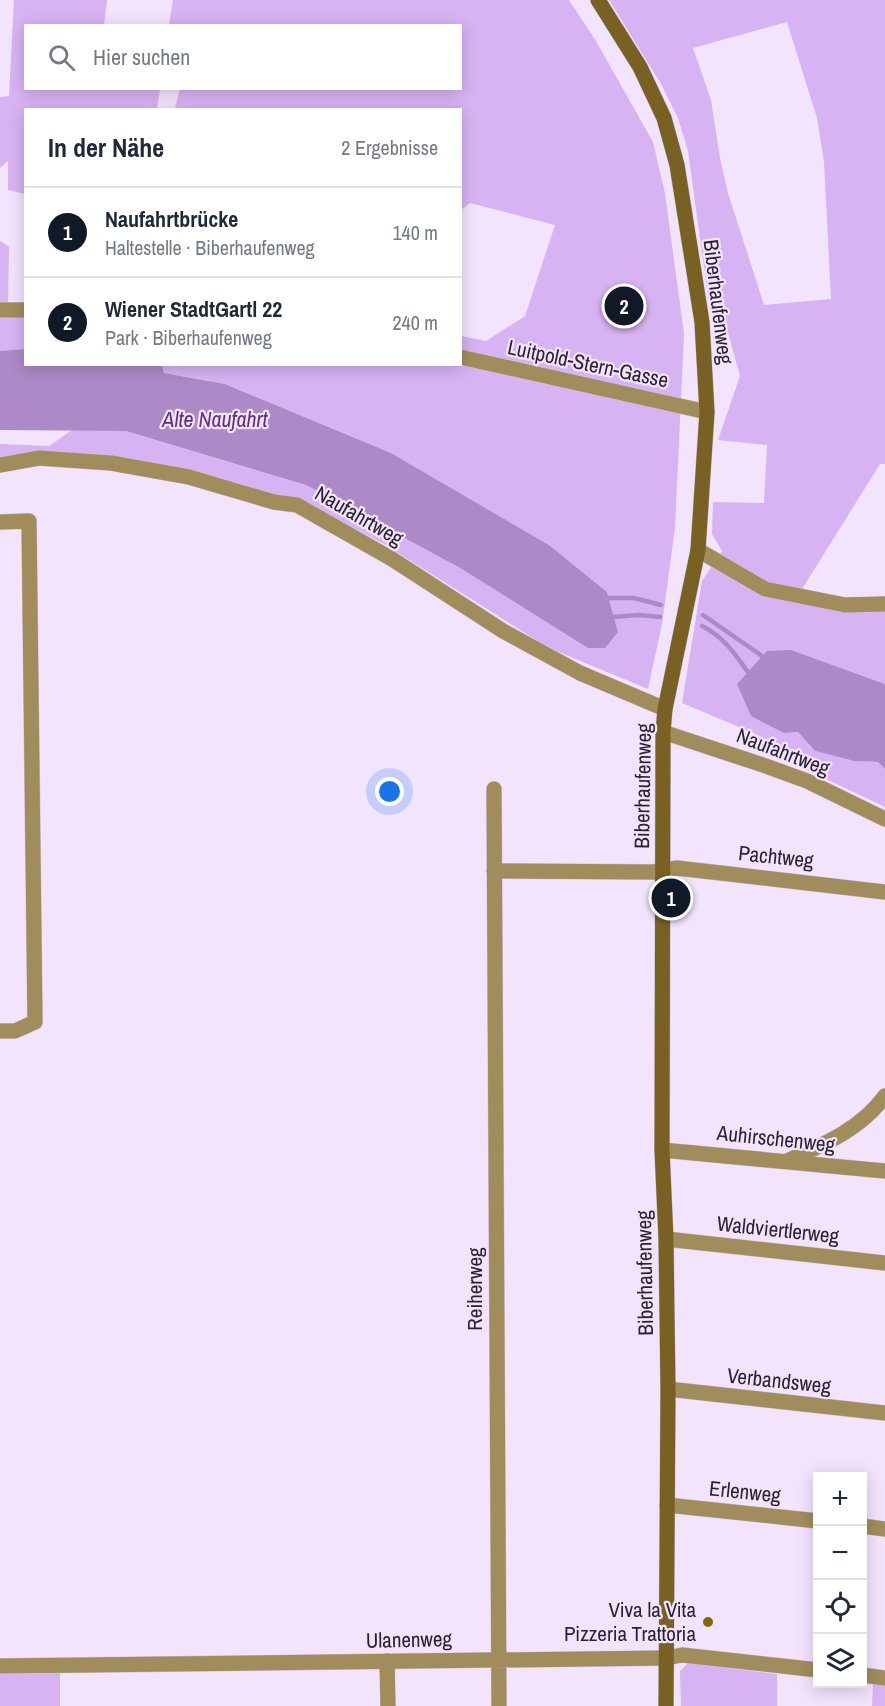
<!DOCTYPE html>
<html lang="de">
<head>
<meta charset="utf-8">
<style>
  :root { --surface:#fff; --page:#f6f6f7; --text:#1f2937; --muted:#747a83; --line:#e0e1e3; --accent:#111827 }
  body { margin:0; font-family:"Archivo Narrow",sans-serif; background:var(--page); color:var(--text) }
  .controls { position:absolute; right:18px; bottom:18px; display:grid; overflow:hidden; border-radius:0px; box-shadow:0 3px 15px #0003 }
  .controls button { width:54px; height:54px; display:grid; place-items:center; padding:0; border:0; border-bottom:2px solid var(--line); background:var(--surface); color:var(--text); font:30px sans-serif }
  .you { position:absolute; left:390px; top:792px; width:21px; height:21px; margin:-15px; border:4px solid #fff; border-radius:50%; background:#1a73e8; box-shadow:0 0 0 9px #1a73e833 }
  .badge { display:grid; place-items:center; width:39px; height:39px; border-radius:50%; background:var(--accent); color:#fff; font-size:20px; font-weight:700 }
  .pin { position:absolute; translate:-50% -50%; border:3px solid #fff; box-shadow:0 2px 6px #0006 }
  .list { margin:0; padding:0; list-style:none }
  h2 { display:flex; justify-content:space-between; align-items:center; height:78px; margin:0; padding:0 24px; font-size:26px }
  h2 small { font-size:20px; font-weight:400; color:var(--muted) }
  .list li { display:grid; grid-template-columns:39px 1fr auto; gap:18px; align-items:center; box-sizing:border-box; height:90px; padding:0 24px; border-top:2px solid var(--line) }
  .list b { display:block; font-size:22px; white-space:nowrap }
  .list p { margin:0; font-size:20px; white-space:nowrap; color:var(--muted) }
  .list em { font-size:20px; font-style:normal; color:var(--muted) }
  .icon { flex:none; width:33px; height:33px; fill:none; stroke:currentColor; stroke-width:2; stroke-linecap:round; stroke-linejoin:round }
  .map { position:relative; flex:none; width:885px; height:1706px; overflow:hidden }
  .search { position:absolute; background:var(--surface); box-shadow:0 3px 15px #0003; left:24px; top:24px; width:438px; height:66px; display:flex; align-items:center; gap:15px; box-sizing:border-box; padding:0 21px; border-radius:0px; color:var(--muted); font-size:22px }
  .panel { position:absolute; background:var(--surface); box-shadow:0 3px 15px #0003; left:24px; top:108px; width:438px; height:258px; border-radius:0px }
  .map>svg:first-child { display:block }
  .green { fill:#d8b3f3; fill-rule:evenodd }
  .water { fill:#ad89c7 }
  .lines { fill:none; stroke-linecap:round; stroke-linejoin:round }
  .stream { stroke:#ad89c7; stroke-width:4.5 }
  .minor-casing { stroke:#cec1d8; stroke-width:16 }
  .secondary-casing { stroke:#cec1d8; stroke-width:16 }
  .minor { stroke:#a18d5c; stroke-width:15 }
  .secondary { stroke:#786122; stroke-width:15 }
  .poi-dot { fill:#866802; stroke:#f2e4fd; stroke-width:2 }
  .labels { text-anchor:middle; stroke-width:4.5; stroke-linejoin:round; paint-order:stroke }
  .street-label { font-size:21px; fill:#2b2430; stroke:#f2e4fd }
  .poi-label { font-size:21px; fill:#2b2430; stroke:#f2e4fd; text-anchor:end }
  .water-label { font-size:22px; font-style:italic; fill:#5f317c; stroke:#f2e4fd }
</style>
</head>
<body>
<div class="map">
<svg width="885" height="1706" viewBox="0 0 885 1706">
  <rect width="100%" height="100%" fill="#f2e4fd"/>
  <!-- green -->
  <path class="green" d="M14,0H107L104,25L26,26V88L160,89L157,109L26,110L25,194L8,190V161L0,168V97L9,96Z
    M173,0H569L596,41L653,142L665,193L684,334L675,528L662,624L648,689L549,648L384,544L297,498H278L187,473L0,461V444L49,446L72,430L126,431L306,485L462,569L618,632L607,592L549,545L391,453L225,384L164,373L162,365L460,364L461,336L486,341L525,316L555,225L470,203L461,210L460,110L175,108L180,89L460,88V26L169,25Z
    M609,0H885V464H880L794,602L885,612V684L790,650L784,733L798,732L815,751L854,761L878,762L885,769V807L805,769L760,752V736L682,703L702,581L722,551L712,534L713,502L764,503L767,445L718,440L740,376L723,315L710,311L688,151L678,118L661,84ZM787,22L817,118L824,162L831,299L764,305L728,193L720,158L711,100L693,48Z
    M0,241L9,247L8,306L11,318H26L25,349L0,351Z
    M688,1663L777,1674V1706H681L680,1671Z
    M60,1673V1706H0V1674Z
    M873,1684L885,1685V1706H872Z"/>
  <!-- water -->
  <path class="water" d="M25,349L26,364L162,365L164,373L225,384L391,453L549,545L607,592L618,632L605,648H588L462,569L306,485L126,431L0,430V351Z
    M791,650L885,684V769L878,762L854,761L815,751L798,732L784,733L751,716L737,684L767,651Z"/>
  <g class="lines">
    <!-- stream -->
    <path class="stream" d="M608,598H634L661,605
      M703,615L762,656
      M613,617L639,615L660,617
      M702,626C723,636 735,654 748,672"/>
    <!-- minor casing -->
    <g class="minor-casing">
      <path id="minor" d="M0,310H26
        M460,357L707,412
        M0,465L39,458L111,463L189,477L274,502L297,505L392,559L503,631L580,673L665,709
        M0,522L29,521L35,1022L15,1031H0
        M698,550L765,589L845,605L885,604
        M663,732L763,765L807,781L885,819
        M494,789L499,1706
        M494,871L653,872L677,868L885,892
        M662,1150L885,1171
        M789,1160C825,1144 861,1129 885,1096
        M666,1239L885,1263
        M668,1389L885,1413
        M667,1505L818,1521
        M862,1526L885,1529
        M387,1661L388,1706
        M0,1666L666,1658L682,1655L818,1670
        M862,1675L885,1678"/>
    </g>
    <!-- secondary casing -->
    <g class="secondary-casing">
      <path id="secondary" d="M598,0L640,67L664,118L677,165L702,322L707,412L698,550L665,709L663,732L662,1150L666,1239L668,1389L666,1706"/>
    </g>
    <!-- minor -->
    <use href="#minor" class="minor"/>
    <!-- secondary -->
    <use href="#secondary" class="secondary"/>
  </g>
  <!-- markers -->
  <circle class="poi-dot" cx="708" cy="1622" r="6"/>
  <g class="labels">
    <!-- street labels -->
    <g class="street-label">
      <text transform="translate(718 302) rotate(83)" y="7">Biberhaufenweg</text>
      <text transform="translate(588 364) rotate(12)" y="7">Luitpold-Stern-Gasse</text>
      <text transform="translate(359 516) rotate(30)" y="7">Naufahrtweg</text>
      <text transform="translate(783 752) rotate(21)" y="7">Naufahrtweg</text>
      <text transform="translate(643 786) rotate(-89)" y="7">Biberhaufenweg</text>
      <text transform="translate(776 857) rotate(6)" y="7">Pachtweg</text>
      <text transform="translate(776 1139) rotate(6)" y="7">Auhirschenweg</text>
      <text transform="translate(778 1230) rotate(6)" y="7">Waldviertlerweg</text>
      <text transform="translate(645 1273) rotate(-91)" y="7">Biberhaufenweg</text>
      <text transform="translate(475 1289) rotate(-90)" y="7">Reiherweg</text>
      <text transform="translate(779 1381) rotate(6)" y="7">Verbandsweg</text>
      <text transform="translate(745 1492) rotate(6)" y="7">Erlenweg</text>
      <text transform="translate(409 1640) rotate(-1)" y="7">Ulanenweg</text>
    </g>
    <!-- poi labels -->
    <g class="poi-label">
      <text x="696" y="1617">Viva la Vita<tspan x="696" dy="24">Pizzeria Trattoria</tspan></text>
    </g>
    <!-- water labels -->
    <g class="water-label">
      <text x="215" y="427">Alte Naufahrt</text>
    </g>
  </g>
</svg>
<div class="controls">
<button>+</button>
<button>−</button>
<button><svg class="icon" aria-label="locate" viewBox="0 0 24 24"><circle cx="12" cy="12" r="6"/><path d="M12 2v4M12 18v4M2 12h4M18 12h4"/></svg></button>
<button><svg class="icon" aria-label="layers" viewBox="0 0 24 24"><path d="M12 4l9 5-9 5-9-5zM3 14l9 5 9-5"/></svg></button>
</div>
<div class="you"></div>
<div class="pin badge" style="left:671px;top:898px">1</div>
<div class="pin badge" style="left:624px;top:306px">2</div>
<div class="search"><svg class="icon" aria-label="search" viewBox="0 0 24 24"><circle cx="10" cy="10" r="6"/><path d="M15 15l6 6"/></svg>Hier suchen</div>
<section class="panel">
<h2>In der Nähe<small>2 Ergebnisse</small></h2>
<ul class="list">
<li><span class="badge">1</span><div><b>Naufahrtbrücke</b><p>Haltestelle · Biberhaufenweg</p></div><em>140 m</em></li>
<li><span class="badge">2</span><div><b>Wiener StadtGartl 22</b><p>Park · Biberhaufenweg</p></div><em>240 m</em></li>
</ul>
</section>
</div>
</body>
</html>
